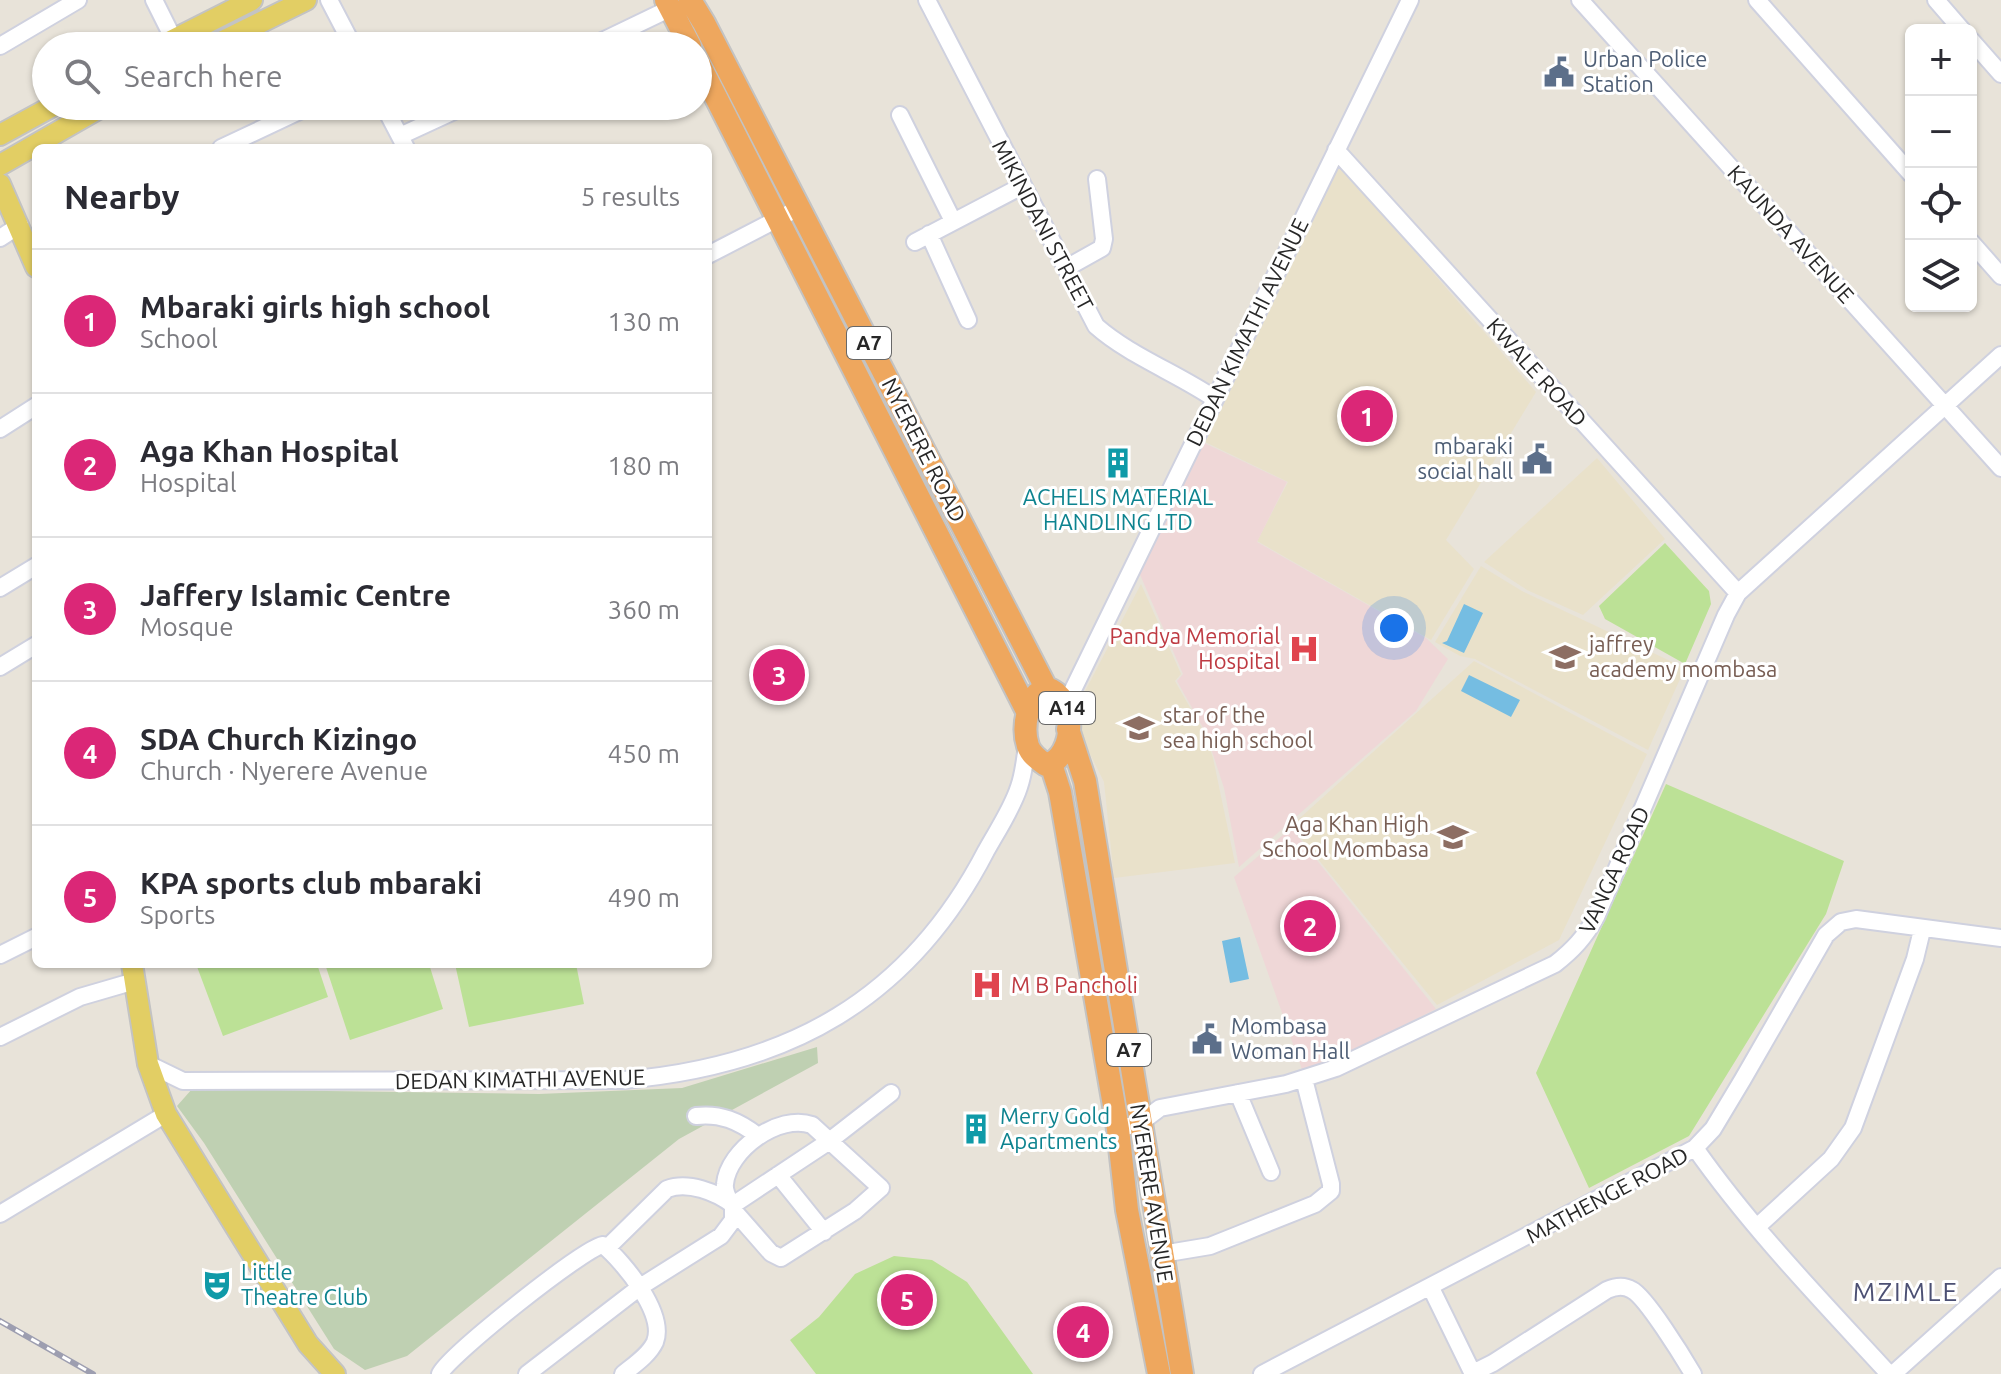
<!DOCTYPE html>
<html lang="en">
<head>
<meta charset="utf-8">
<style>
  :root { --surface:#fff; --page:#f7f7f7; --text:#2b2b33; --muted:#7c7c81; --line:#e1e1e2; --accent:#db2777 }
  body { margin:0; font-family:Ubuntu,sans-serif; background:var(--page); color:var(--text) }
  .controls { position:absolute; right:24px; top:24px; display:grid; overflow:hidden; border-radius:12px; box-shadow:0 2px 6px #0004 }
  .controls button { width:72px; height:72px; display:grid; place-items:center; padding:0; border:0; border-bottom:2px solid var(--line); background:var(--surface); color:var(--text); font:40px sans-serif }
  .you { position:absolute; left:1394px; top:628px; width:28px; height:28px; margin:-20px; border:6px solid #fff; border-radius:50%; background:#1a73e8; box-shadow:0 0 0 12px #1a73e833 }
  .badge { display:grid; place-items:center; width:52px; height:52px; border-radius:50%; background:var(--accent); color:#fff; font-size:26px; font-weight:700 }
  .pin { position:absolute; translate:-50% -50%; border:4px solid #fff; box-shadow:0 2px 8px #0006 }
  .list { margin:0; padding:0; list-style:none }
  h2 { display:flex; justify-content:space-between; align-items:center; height:104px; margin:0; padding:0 32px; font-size:34px }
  h2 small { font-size:26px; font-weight:400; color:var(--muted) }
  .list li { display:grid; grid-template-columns:52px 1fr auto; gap:24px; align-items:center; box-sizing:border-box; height:144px; padding:0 32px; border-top:2px solid var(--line) }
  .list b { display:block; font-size:30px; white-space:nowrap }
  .list p { margin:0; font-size:26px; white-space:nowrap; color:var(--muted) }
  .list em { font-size:26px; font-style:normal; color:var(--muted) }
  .icon { flex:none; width:44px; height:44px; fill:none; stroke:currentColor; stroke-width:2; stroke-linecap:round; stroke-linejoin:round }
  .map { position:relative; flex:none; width:2001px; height:1374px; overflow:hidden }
  .search { position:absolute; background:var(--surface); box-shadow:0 2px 6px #0004; left:32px; top:32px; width:680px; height:88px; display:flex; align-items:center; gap:20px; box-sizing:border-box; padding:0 28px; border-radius:44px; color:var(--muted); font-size:30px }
  .panel { position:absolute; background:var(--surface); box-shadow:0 2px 6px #0004; left:32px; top:144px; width:680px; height:824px; border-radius:12px }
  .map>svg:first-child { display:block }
  .education { fill:#e9e1ca }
  .medical { fill:#efd7d7 }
  .cemetery { fill:#bfd0b2 }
  .pitch { fill:#bce196 }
  .water { fill:#75bde2 }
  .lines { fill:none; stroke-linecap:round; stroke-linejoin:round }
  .minor-casing { stroke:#cfd1df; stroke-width:20 }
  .major-casing { stroke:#c3c3c3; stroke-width:24 }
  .highway-casing { stroke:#c3c3c3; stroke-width:26 }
  .minor { stroke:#fff; stroke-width:16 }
  .major { stroke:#e2ce64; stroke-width:20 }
  .highway { stroke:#eea75e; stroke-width:22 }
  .rail-casing { stroke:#9d9eb0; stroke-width:6 }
  .rail { stroke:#fff; stroke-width:3; stroke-dasharray:9; stroke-linecap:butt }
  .labels { text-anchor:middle; stroke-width:6; stroke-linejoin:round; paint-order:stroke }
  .shield { fill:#fff; stroke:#686868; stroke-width:2 }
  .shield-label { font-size:20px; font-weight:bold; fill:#272727 }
  .service-label { font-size:22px; fill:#4e5e75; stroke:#fff; text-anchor:start }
  .street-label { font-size:22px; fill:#272727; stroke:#fff }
  .culture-label { font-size:22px; fill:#0d838f; stroke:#fff; text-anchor:start }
  .health-label { font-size:22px; fill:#be3a42; stroke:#fff; text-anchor:end }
  .education-label { font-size:22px; fill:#785e54; stroke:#fff; text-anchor:start }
  .quarter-label { font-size:26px; letter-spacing:2px; fill:#4c5073; stroke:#fff }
</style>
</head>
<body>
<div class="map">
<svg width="2001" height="1374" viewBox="0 0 2001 1374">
  <rect width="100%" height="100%" fill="#e8e3d9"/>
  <!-- education -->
  <path class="education" d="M1338,167L1346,172L1536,392L1446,540L1474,569L1431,640L1257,541L1288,482L1201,440Z
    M1597,458L1665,539L1583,615L1527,590L1484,562Z
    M1481,566L1522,591L1685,668L1648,750L1475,659L1460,656L1435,642Z
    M1141,584L1181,674L1175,681L1205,734L1213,758L1235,863L1114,878L1104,782L1074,722L1082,697Z
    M1474,661L1647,754L1559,940L1437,1005L1291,826Z"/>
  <!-- medical -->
  <path class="medical" d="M1200,441L1287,482L1257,542L1426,638L1448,659L1416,711L1239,867L1224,788L1206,733L1177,681L1183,674L1138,570Z
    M1291,828L1436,1009L1304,1075L1234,877Z"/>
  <!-- cemetery -->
  <path class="cemetery" d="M817,1047L818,1063L679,1139L407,1356L365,1370L334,1349L204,1143L177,1106L192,1089L539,1094L682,1088Z"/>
  <!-- pitch -->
  <path class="pitch" d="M1665,543L1709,591L1711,604L1685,664L1605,619L1599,606Z
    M1666,784L1844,861L1826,914L1689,1136L1589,1188L1536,1073Z
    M196,964H317L328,997L223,1036Z
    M325,964H429L443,1009L350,1040Z
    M455,964H576L584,1004L469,1027Z
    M894,1256L932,1260L967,1282L1033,1374H816L790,1340L819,1317L855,1274Z"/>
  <!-- water -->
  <path class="water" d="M1464,604L1483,613L1464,653L1442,643L1447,641Z
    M1469,675L1520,700L1511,717L1461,691Z
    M1240,937L1249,979L1230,983L1222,941Z"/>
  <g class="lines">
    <!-- minor casing -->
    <g class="minor-casing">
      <path id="minor" d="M154,0L174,40
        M329,0L353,46
        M927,0L1096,326C1130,356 1177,373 1215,399
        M1580,0L2001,468
        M1757,0L1911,174
        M1936,0L1962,30
        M1971,40L2001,74
        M0,46L78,0
        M592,46L671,8
        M384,106L406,148
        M900,115L953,221
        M400,136L465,106
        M221,148L310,106
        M1336,150L1738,593
        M929,234L968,320
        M0,238L20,225
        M915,242L1022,186
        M1971,242L2001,276
        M708,255L799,208
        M1068,267L1102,248L1104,239L1097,179
        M0,429L36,406
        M0,588L36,566
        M0,667L36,645
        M1066,704L1410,0
        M0,955L36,937
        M0,1037L80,997L135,981
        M148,1064L183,1081L624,1080C788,1066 909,1000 986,851C997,831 1012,809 1019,787C1024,773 1025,758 1027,745
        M1238,1093L1271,1172
        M696,1116C720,1113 739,1121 758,1136
        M1118,1129L1140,1123L1160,1108L1286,1084L1336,1068L1555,964C1573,950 1585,937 1596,917L1726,615L1738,593L2001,355
        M1695,1148C1752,1229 1822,1301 1889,1374
        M778,1175L824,1232
        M730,1202C727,1196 724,1190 725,1184C728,1150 779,1113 812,1125L881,1188L855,1211L781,1258L771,1253L735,1212
        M733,1205L828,1142L891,1093
        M0,1214L166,1114
        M1758,1226L1831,1159L1853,1128L1915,959L1922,930
        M1162,1254L1210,1246L1315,1204L1331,1191V1184L1304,1079
        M1431,1288L1473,1374
        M1473,1373L1493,1363L1607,1290C1616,1286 1624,1285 1632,1290C1646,1297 1683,1357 1693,1374
        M440,1374C448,1356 585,1247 603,1245C624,1262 666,1314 655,1342C649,1355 634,1365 623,1374
        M527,1374L640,1287L721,1236L733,1220V1205C716,1192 688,1181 667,1189L607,1248
        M1262,1374L1695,1148L1713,1129L1743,1079L1826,935L1841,922L1856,919L2001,938
        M1893,1374L2001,1277"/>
    </g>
    <!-- major casing -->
    <g class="major-casing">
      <path id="major" d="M161,46L252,0
        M213,46L306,0
        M0,135L53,106
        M0,165L103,106
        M0,184L36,267
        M132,964L148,1064L166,1114L308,1344L335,1374"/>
    </g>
    <!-- highway casing -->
    <g class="highway-casing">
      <path id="highway" d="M666,0L690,46
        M690,0L704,23L1046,688
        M698,62L1028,713
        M1046,688C1077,696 1077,757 1046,765C1039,760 1031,755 1028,746C1022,728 1027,695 1046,688Z
        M1068,729L1085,781L1182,1374
        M1051,764L1060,792L1118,1129L1127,1210L1159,1374"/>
    </g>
    <!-- minor -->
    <use href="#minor" class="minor"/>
    <!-- major -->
    <use href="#major" class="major"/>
    <!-- highway -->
    <use href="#highway" class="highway"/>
    <!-- rail casing -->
    <g class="rail-casing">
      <path id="rail" d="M0,1321L93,1374"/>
    </g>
    <!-- rail -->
    <use href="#rail" class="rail"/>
  </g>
  <!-- icons -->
  <defs>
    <g id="civic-bare" transform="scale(2.4)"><path d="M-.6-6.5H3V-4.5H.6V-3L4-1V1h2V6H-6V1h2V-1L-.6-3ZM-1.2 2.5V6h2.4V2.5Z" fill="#5c6f8a" stroke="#fff" stroke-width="2.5" paint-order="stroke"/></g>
    <g id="building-bare" transform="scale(2.4)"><path d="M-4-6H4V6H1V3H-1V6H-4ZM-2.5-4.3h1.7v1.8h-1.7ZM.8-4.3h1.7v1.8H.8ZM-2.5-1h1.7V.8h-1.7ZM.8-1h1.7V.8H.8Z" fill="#0f9aa8" stroke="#fff" stroke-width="2.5" paint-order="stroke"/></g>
    <g id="hospital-bare" transform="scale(2.4)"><path d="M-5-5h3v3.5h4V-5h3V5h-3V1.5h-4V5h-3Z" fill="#e0444e" stroke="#fff" stroke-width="2.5" paint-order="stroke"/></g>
    <g id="school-bare" transform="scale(2.4)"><path d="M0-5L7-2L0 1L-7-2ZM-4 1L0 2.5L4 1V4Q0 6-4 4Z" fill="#8d6e63" stroke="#fff" stroke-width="2.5" paint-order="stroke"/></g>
    <g id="theatre-bare" transform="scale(2.4)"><path d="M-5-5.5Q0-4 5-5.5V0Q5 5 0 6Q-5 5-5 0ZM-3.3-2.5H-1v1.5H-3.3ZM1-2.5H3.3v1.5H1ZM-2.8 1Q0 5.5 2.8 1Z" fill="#0f9aa8" stroke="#fff" stroke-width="2.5" paint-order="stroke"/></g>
  </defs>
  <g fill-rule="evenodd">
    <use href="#civic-bare" x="1559" y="72"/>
    <use href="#civic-bare" x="1537" y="459"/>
    <use href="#building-bare" x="1118" y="463"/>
    <use href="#hospital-bare" x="1304" y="649"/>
    <use href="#school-bare" x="1565" y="657"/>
    <use href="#school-bare" x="1139" y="728"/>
    <use href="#school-bare" x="1453" y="837"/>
    <use href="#hospital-bare" x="987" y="985"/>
    <use href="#civic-bare" x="1207" y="1039"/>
    <use href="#building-bare" x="976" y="1129"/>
    <use href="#theatre-bare" x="217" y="1285"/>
  </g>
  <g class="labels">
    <!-- shield labels -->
    <g class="shield">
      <rect x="847" y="327" width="44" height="32" rx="6"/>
      <rect x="1039" y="692" width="56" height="32" rx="6"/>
      <rect x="1107" y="1034" width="44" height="32" rx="6"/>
    </g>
    <g class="shield-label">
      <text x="869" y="350">A7</text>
      <text x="1067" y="715">A14</text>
      <text x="1129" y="1057">A7</text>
    </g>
    <!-- service labels -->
    <g class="service-label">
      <text x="1583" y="67">Urban Police<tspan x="1583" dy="25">Station</tspan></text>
      <text x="1513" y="454" text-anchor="end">mbaraki<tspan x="1513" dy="25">social hall</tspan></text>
      <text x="1231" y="1034">Mombasa<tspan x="1231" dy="25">Woman Hall</tspan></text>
    </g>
    <!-- street labels -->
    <g class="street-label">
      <text transform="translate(1043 225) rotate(62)" y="8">MIKINDANI STREET</text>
      <text transform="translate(1791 234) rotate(48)" y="8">KAUNDA AVENUE</text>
      <text transform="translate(1247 332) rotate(-64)" y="8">DEDAN KIMATHI AVENUE</text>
      <text transform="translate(1537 372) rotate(48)" y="8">KWALE ROAD</text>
      <text transform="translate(924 450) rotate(63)" y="8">NYERERE ROAD</text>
      <text transform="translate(1614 870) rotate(-65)" y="8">VANGA ROAD</text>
      <text transform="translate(520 1079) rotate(-1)" y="8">DEDAN KIMATHI AVENUE</text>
      <text transform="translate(1152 1193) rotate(81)" y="8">NYERERE AVENUE</text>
      <text transform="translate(1607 1195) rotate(-28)" y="8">MATHENGE ROAD</text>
    </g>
    <!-- culture labels -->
    <g class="culture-label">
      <text x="1118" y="505" text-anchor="middle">ACHELIS MATERIAL<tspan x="1118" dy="25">HANDLING LTD</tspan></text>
      <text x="1000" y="1124">Merry Gold<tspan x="1000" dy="25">Apartments</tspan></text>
      <text x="241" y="1280">Little<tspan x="241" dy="25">Theatre Club</tspan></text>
    </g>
    <!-- health labels -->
    <g class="health-label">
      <text x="1280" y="644">Pandya Memorial<tspan x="1280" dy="25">Hospital</tspan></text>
      <text x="1011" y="993" text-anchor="start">M B Pancholi</text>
    </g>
    <!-- education labels -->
    <g class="education-label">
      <text x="1589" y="652">jaffrey<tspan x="1589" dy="25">academy mombasa</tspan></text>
      <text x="1163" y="723">star of the<tspan x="1163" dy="25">sea high school</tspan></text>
      <text x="1429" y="832" text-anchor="end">Aga Khan High<tspan x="1429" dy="25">School Mombasa</tspan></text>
    </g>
    <!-- quarter labels -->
    <g class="quarter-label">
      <text x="1906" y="1301">MZIMLE</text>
    </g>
  </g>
</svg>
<div class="controls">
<button>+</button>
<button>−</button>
<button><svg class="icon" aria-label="locate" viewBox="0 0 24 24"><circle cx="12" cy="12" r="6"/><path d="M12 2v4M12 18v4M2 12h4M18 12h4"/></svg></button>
<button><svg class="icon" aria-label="layers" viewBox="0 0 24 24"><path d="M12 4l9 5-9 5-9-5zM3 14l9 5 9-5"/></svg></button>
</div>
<div class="you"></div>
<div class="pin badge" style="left:1367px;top:416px">1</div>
<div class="pin badge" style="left:1310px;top:926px">2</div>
<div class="pin badge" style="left:779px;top:675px">3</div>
<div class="pin badge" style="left:1083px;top:1332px">4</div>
<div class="pin badge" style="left:907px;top:1300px">5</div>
<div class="search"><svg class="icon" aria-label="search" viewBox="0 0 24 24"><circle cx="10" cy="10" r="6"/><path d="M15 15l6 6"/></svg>Search here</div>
<section class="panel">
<h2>Nearby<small>5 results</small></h2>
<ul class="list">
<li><span class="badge">1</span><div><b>Mbaraki girls high school</b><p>School</p></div><em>130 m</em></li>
<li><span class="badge">2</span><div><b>Aga Khan Hospital</b><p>Hospital</p></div><em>180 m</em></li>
<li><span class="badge">3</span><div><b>Jaffery Islamic Centre</b><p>Mosque</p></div><em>360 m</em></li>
<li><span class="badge">4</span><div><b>SDA Church Kizingo</b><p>Church · Nyerere Avenue</p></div><em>450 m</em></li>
<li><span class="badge">5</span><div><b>KPA sports club mbaraki</b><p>Sports</p></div><em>490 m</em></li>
</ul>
</section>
</div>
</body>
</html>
